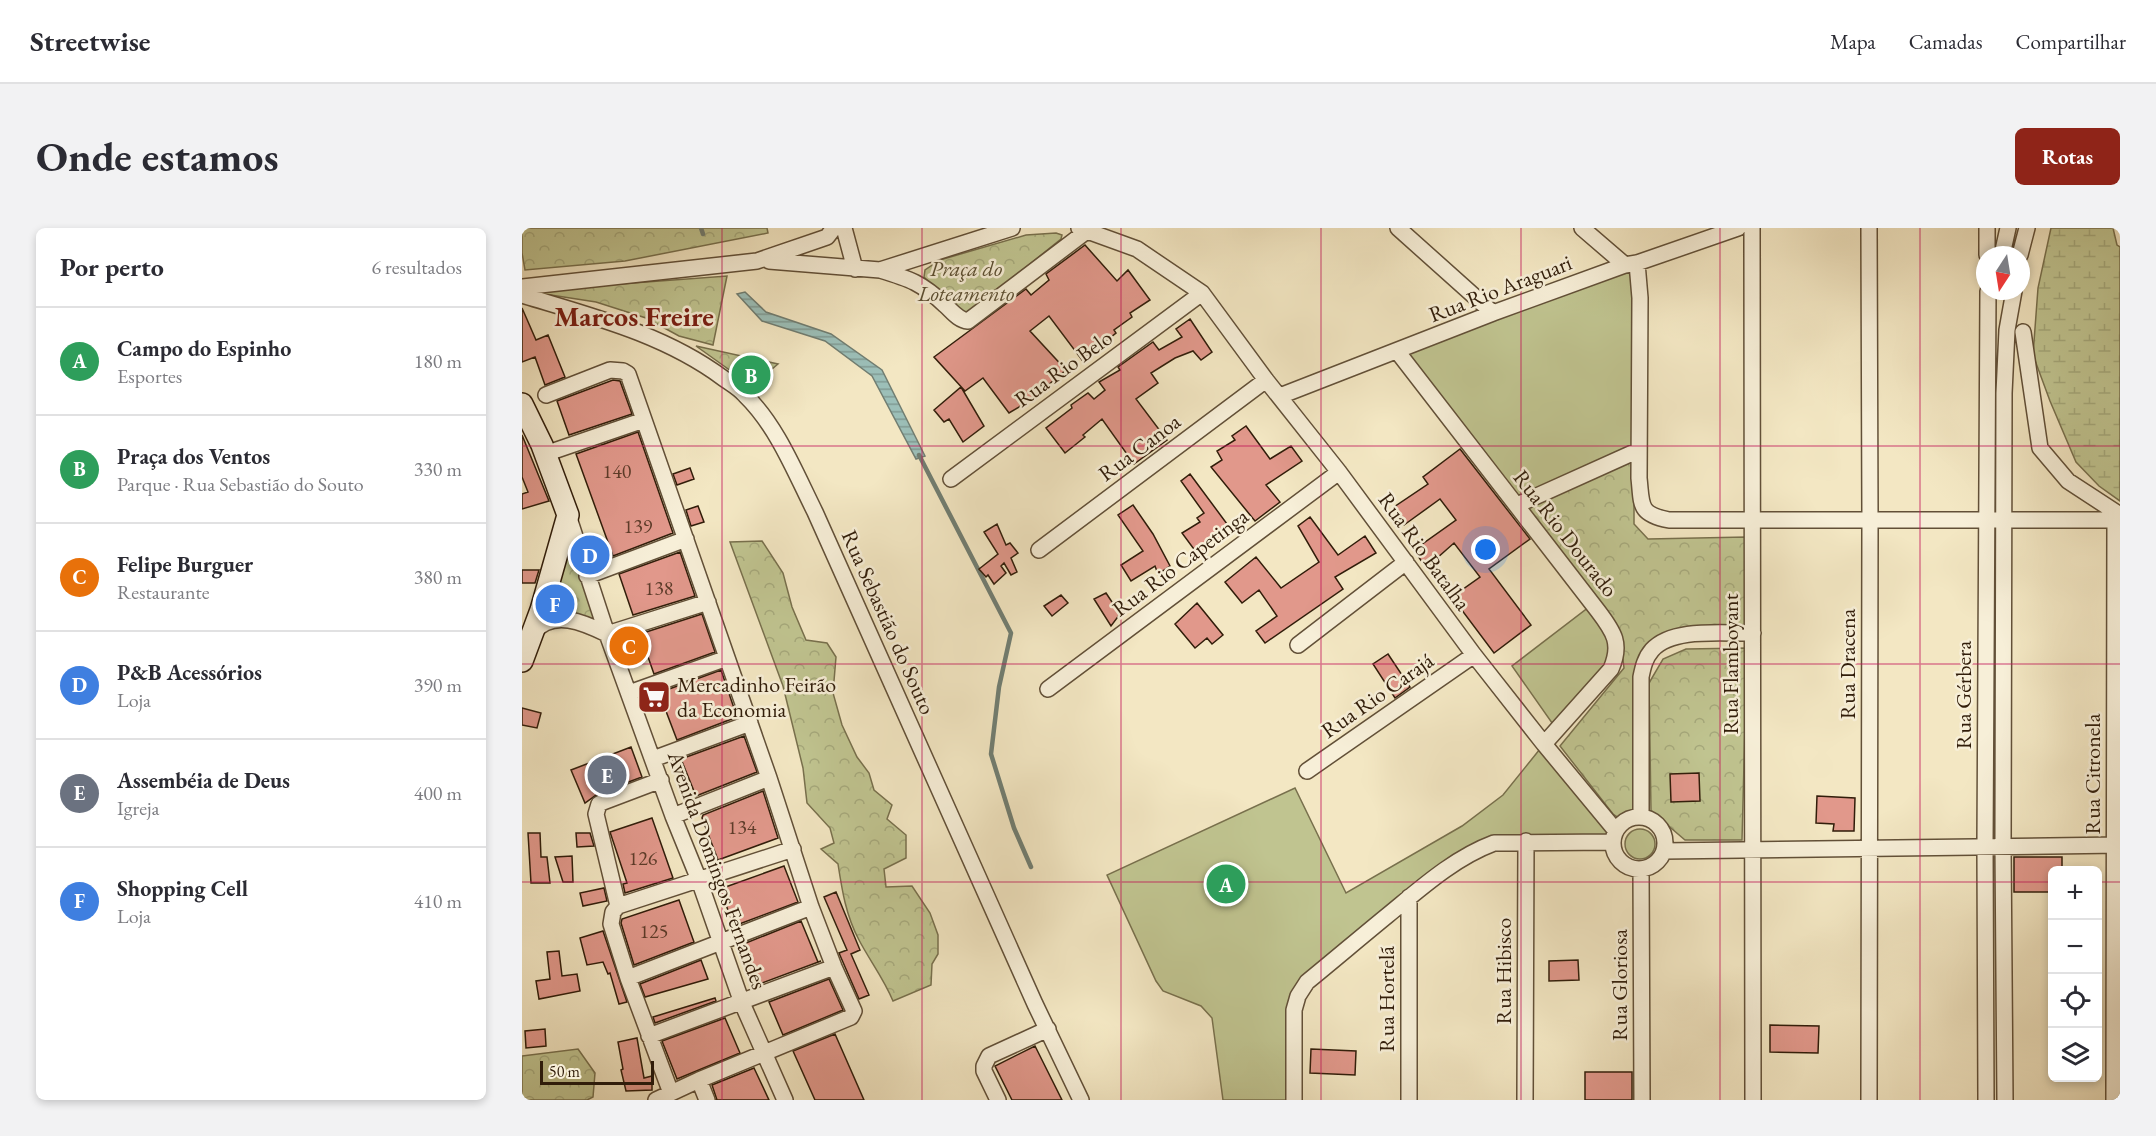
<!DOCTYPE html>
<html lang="pt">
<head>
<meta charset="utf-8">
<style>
  :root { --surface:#fff; --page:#f2f2f3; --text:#2b2b33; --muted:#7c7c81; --line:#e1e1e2; --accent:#8f2418 }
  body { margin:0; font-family:"EB Garamond",serif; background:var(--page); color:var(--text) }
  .controls { position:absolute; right:18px; bottom:18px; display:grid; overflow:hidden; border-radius:9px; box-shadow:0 3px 9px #0003 }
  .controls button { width:54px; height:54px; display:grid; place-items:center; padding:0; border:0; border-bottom:2px solid var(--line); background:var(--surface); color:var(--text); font:30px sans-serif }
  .compass { position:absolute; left:1454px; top:18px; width:54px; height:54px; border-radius:50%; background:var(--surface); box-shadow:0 3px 9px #0003; rotate:192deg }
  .scale { position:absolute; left:18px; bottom:15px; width:114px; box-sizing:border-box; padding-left:6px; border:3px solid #311d0a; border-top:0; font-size:16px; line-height:21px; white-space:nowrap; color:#311d0a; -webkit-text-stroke:4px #f7efd8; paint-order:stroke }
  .you { position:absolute; left:964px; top:322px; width:21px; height:21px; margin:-15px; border:4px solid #fff; border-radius:50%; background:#1a73e8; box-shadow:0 0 0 9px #1a73e833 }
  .badge { display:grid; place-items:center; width:39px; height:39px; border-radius:50%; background:var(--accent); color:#fff; font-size:20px; font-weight:700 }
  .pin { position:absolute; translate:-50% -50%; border:3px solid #fff; box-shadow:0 2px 6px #0006 }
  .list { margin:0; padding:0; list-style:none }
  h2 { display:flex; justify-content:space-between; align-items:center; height:78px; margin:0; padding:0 24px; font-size:26px }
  h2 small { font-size:20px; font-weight:400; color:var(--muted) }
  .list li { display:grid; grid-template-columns:39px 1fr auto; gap:18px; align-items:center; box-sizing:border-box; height:108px; padding:0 24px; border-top:2px solid var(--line) }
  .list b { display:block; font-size:22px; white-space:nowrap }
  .list p { margin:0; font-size:20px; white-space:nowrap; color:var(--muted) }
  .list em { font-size:20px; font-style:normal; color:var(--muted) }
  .icon { flex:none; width:33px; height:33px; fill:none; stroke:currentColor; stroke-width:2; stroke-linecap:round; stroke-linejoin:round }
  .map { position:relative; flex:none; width:1598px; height:872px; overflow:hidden; border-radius:9px }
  header { display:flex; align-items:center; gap:36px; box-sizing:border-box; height:84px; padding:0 30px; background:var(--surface); border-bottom:2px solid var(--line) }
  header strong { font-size:28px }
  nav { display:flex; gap:33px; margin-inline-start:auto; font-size:21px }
  .intro { display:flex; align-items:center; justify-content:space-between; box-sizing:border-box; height:144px; padding:0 36px }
  h1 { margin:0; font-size:42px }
  .button { padding:15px 27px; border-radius:9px; background:var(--accent); color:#fff; font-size:21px; font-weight:700 }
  main { display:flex; gap:36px; padding:0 36px }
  aside { flex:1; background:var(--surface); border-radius:9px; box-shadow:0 3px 9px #0003 }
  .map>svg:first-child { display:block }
  .grass { fill:#c0c490; stroke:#78704d; stroke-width:1.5 }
  .forest { fill:url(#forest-crowns); stroke:#78704d; stroke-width:1.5 }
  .wetland { fill:url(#wetland-marsh); stroke:#78704d; stroke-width:1.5 }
  .water { fill:url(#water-rules); stroke:#717e72; stroke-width:1.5 }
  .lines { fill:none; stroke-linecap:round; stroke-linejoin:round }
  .stream { stroke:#717e72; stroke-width:4.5 }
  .building { fill:#e1988b; stroke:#311d0a; stroke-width:1.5 }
  .street-casing { stroke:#625038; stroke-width:18 }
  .secondary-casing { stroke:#311d0a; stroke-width:24 }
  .street { stroke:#f7efd8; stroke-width:15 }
  .secondary { stroke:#f7efd8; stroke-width:21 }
  .grid { fill:none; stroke:#c2185b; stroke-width:1.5; stroke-opacity:0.55 }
  .labels { text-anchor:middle; stroke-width:5; stroke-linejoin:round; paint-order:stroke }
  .number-label { font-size:20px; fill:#5d3c2a }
  .park-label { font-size:22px; font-style:italic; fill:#5c4f32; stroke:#f7efd8 }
  .street-label { font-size:22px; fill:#311d0a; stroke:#f7efd8 }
  .poi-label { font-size:22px; fill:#311d0a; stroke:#f7efd8; text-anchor:start }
  .district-label { font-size:28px; font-weight:bold; fill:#7a1f14; stroke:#f7efd8 }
</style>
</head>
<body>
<header>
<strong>Streetwise</strong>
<nav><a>Mapa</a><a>Camadas</a><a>Compartilhar</a></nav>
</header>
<div class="intro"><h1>Onde estamos</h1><a class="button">Rotas</a></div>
<main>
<aside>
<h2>Por perto<small>6 resultados</small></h2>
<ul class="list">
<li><span class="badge" style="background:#2e9e5b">A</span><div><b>Campo do Espinho</b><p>Esportes</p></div><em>180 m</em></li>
<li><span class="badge" style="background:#2e9e5b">B</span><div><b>Praça dos Ventos</b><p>Parque · Rua Sebastião do Souto</p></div><em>330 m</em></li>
<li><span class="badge" style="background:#e8710a">C</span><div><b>Felipe Burguer</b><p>Restaurante</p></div><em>380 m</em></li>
<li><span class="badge" style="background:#3f7fe0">D</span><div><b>P&amp;B Acessórios</b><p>Loja</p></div><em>390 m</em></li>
<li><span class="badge" style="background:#6b7280">E</span><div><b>Assembéia de Deus</b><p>Igreja</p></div><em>400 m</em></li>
<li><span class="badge" style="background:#3f7fe0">F</span><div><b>Shopping Cell</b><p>Loja</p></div><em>410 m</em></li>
</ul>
</aside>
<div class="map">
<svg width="1598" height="872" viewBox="0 0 1598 872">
  <defs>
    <pattern id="forest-crowns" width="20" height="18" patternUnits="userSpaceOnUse" patternTransform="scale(1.5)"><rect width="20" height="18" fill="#c0c490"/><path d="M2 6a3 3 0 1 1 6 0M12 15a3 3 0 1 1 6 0" fill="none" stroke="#a5a87b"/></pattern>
    <pattern id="wetland-marsh" width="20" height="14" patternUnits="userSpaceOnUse" patternTransform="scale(1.5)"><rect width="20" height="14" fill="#c0c490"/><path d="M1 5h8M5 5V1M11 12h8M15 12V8" fill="none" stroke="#a5a87b"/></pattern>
    <pattern id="water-rules" width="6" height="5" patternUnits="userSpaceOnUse" patternTransform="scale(1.5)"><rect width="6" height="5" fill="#9cbfb8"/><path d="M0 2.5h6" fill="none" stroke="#809b94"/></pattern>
  </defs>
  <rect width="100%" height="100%" fill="#f3e7c3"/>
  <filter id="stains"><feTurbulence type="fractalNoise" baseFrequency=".00333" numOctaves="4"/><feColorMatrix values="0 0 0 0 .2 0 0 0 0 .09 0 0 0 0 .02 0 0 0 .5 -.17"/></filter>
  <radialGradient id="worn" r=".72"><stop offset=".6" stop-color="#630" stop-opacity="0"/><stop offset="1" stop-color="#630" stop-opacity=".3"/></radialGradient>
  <!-- grass -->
  <path class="grass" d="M1115,35L1117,222L995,277L875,123Z
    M1071,376L1095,428L1035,502L990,438Z
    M1022,516L1092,609L956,621L776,768L772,872H701L690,790L679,778L641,763L634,753L585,647L773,560L824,665L940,598L981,567Z
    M1103 616a15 15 0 1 1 30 0a15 15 0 1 1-30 0Z"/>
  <!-- forest -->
  <path class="forest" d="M0,0H245L246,5L103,33L3,42L0,25Z
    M534,5L540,7L539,11L442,89H438L402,49L403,42L418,32L504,7Z
    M205,48L191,117L157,108L124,90L74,74L3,63Z
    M174,118L256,136L230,158Z
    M1112,229V296L1126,311L1224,309L1226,400L1130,413L1115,444L1116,574L1110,584L1097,590L1091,586L1038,518L1102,440L1099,416L1001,278Z
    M240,313L261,345L270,379L284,412L305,415L314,429L311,465L320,497L335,529L347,545L352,562L370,577L365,591L384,607V630L362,641L364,659L390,658L408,685L416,707V726L410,736L409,757L371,773C362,751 348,733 337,712C324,688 320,662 316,636L299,621L312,615L308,600L285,575L281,540L261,458L208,314Z
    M48,317L78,398C61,390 48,379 30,386L26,381Z
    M1225,420L1220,612H1163L1129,583L1127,455L1141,431L1164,421Z
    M56,821L73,845L71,869L65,872H0V828Z"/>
  <!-- wetland -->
  <path class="wetland" d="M1529,0H1591L1595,17L1598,19V273L1577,258L1554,234L1528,173L1511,127L1516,60Z"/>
  <!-- water -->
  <path class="water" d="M223,64L244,84L309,106L360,142L403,228L394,231L350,148L303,113L240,93L215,66Z"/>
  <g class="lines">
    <!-- stream -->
    <path class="stream" d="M179,0L181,6
      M397,227L489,405L477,459L469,526L492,600L509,639"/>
  </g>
  <!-- building -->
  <path class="building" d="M563,17L595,53L606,42L628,72L608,85L610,89L592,102L594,105L560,132L527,88L508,103L544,142L507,173L487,185L461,150L443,163L412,129L504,61L509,67L527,52L524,46Z
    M0,80L14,112L26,107L43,149L23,157L13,129L0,134Z
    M668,91L690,124L679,132L671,123L653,130L629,145L636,155L614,171L645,212L612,236L580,191L561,207L563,209L543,225L524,200L550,180L549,177L566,165L572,171L583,162L577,154L598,142L596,139L631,114L637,122L660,109L654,101Z
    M91,152L98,153L110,186L47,207L35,173Z
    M439,159L462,198L441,214L427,191L422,194L412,182Z
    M724,198L748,231L769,218L780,233L744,257L758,274L733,293L689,239L700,232L695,223L713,212L710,208Z
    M116,204L151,305L91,328L54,226Z
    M0,207L27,273L0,281V266L6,264L0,249Z
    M938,221L1008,311L967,341L1009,397L972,425L930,369L958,349L932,315L906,338L900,334L892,322L934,292L918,271L882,297L872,279L906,256L901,249Z
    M168,240L172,251L155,257L151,246Z
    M668,246L711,304L677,328L660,305L678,294L675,290L682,285L659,253Z
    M611,277L631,306L648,338L636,346L633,338L609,353L599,337L621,323L596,287Z
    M176,278L182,294L169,298L164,282Z
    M788,289L816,327L843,308L854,325L813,349L821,361L743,415L734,403L755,388L737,362L720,375L703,354L734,329L759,360L797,334L776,298Z
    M475,296L484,317L488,315L496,325L489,330L495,344L489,347L482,335L479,338L484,345L472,356L466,347L464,349L457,341L476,326L462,304Z
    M158,324L173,368L111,387L97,346Z
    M0,342H17L13,355H0Z
    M584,365L598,386L589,398L572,371Z
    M539,367L546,375L530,388L522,378Z
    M675,375L701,407L690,416L685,410L673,420L653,396Z
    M180,386L193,424L132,446L118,406Z
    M866,426L888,459L873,470L851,436Z
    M199,442L215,489L155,512L139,470L141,469L139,464Z
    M0,480L19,485L15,500L0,497Z
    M222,508L235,544L174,568L159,531Z
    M109,519L120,549L77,565L63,575L49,542Z
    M1177,545L1178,573L1149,574L1148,546Z
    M241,563L256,610L196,632L180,590L181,587Z
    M1295,568L1333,570L1332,603H1311L1312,596L1294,595Z
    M130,590L151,650L103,665L101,656L105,655L88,604Z
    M6,605H18L19,629H25L28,655H9Z
    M54,605H68L72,618L55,619Z
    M50,628L51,654H41L33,629Z
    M1492,629H1540V642H1530V664H1492Z
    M262,638L276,674L212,698L198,661Z
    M82,660L85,673L61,678L58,665Z
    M314,664L338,722L329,726L347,767L337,771L317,725L325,722L302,669Z
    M157,672L172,714L112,737L99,695L100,691Z
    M279,693L296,734L299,733L232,758L217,723L221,722L219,717Z
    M81,703L105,774L97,776L88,745L86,746L81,734L65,737L58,710Z
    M37,723L40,748L55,746L58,763L17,771L14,753L28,751L25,724Z
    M179,732L186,751L123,769L118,756Z
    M1056,732L1057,752L1027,753V733Z
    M307,751L321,782L261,807L247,774Z
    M193,770L194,773L133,795L131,789Z
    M203,790L218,825L155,851L140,813Z
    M1248,797L1297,798L1296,825L1248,824Z
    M23,801L24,818L4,820L3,803Z
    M313,806L342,872H293L271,823Z
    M115,810L122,850L130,848V862L104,863L99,842L101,841L96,814Z
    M513,818L540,872H490L473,838Z
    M789,821L834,823L833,847L788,845Z
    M232,840L247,872H195L190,857Z
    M1063,844H1110V872H1063Z"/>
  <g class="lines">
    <!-- street casing -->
    <g class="street-casing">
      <path id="street" d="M322,0L333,41
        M557,0L615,21L680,65L744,152L817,244L952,427L1022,516L1094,603
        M876,0L971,85
        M1060,0L1103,37
        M1230,0L1231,872
        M1465,0V27
        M1480,27L1486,0
        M1498,27L1505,0
        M247,33L358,42L490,0
        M1115,35L1118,70L1117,250C1120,277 1116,286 1147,292H1598
        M358,42C388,51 400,55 423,77C430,83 436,92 446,93L566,2
        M0,59L235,33L305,9L312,0
        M0,67C69,88 142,106 201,150C208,155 217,160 223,167C255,198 273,244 293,284L513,776L559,872
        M1501,104L1518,220L1546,253L1598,287
        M875,123L1076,383C1092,404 1100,416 1089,441L1022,516
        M24,167L88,142L101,143L106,146L247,550L289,679L312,739L332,783L329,789L177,852L185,872
        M758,168L971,85L1103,37L1115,35L1216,0
        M23,226L122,192
        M429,251L680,65
        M995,277L1117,222
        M46,287L85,406L151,588L177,652L220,775L263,872
        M517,322L744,152
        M65,348L164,311
        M11,405C30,380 63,395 85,406L186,374
        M776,417L884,334
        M526,461L817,244
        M107,465L205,430
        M131,531L228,495
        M785,543L952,427
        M151,588L247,550
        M1119,589V449C1121,439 1123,430 1130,422C1151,399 1201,406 1231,405
        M1091 615a26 26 0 1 1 52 0a26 26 0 1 1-52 0Z
        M1142,623L1598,617
        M1119,641L1120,872
        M96,678L74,586L77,576L81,574L139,552
        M106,750L289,679
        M127,808L312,739
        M149,865L106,750L89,696L91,684L96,678L271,621
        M134,872L177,852
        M476,872L462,843V838L467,828L526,801
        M772,872V782L776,768L785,754C812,732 839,709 866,687C899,660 932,630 972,615L1091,614
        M887,872V669
        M1003,872L1004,613
        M1347,872L1348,293L1347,0
        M1464,872L1463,619L1466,63
        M1483,872L1481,618L1482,165L1485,102L1492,63
        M1592,872L1593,292"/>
    </g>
    <!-- secondary casing -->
    <g class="secondary-casing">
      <path id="secondary" d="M0,176L20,217L46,287L19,382L0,433"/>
    </g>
    <!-- street -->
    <use href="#street" class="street"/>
    <!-- secondary -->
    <use href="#secondary" class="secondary"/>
  </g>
  <!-- grid -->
  <path class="grid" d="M200,0V872M400,0V872M599,0V872M799,0V872M999,0V872M1198,0V872M1398,0V872M0,218H1598M0,436H1598M0,654H1530M1576,654H1598"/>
  <!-- icons -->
  <defs>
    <g id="supermarket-square" transform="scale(1.725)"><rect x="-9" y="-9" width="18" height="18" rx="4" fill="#8f2418" stroke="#f7efd8"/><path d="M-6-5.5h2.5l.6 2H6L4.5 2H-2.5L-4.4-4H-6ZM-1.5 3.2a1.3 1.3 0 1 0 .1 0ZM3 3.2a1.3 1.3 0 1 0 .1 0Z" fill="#fff"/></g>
  </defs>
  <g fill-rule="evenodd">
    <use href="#supermarket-square" x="132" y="469"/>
  </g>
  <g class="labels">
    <!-- number labels -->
    <g class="number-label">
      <text x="95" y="250">140</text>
      <text x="116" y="305">139</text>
      <text x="137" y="367">138</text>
      <text x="220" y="606">134</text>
      <text x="121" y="637">126</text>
      <text x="132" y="710">125</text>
    </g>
    <!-- park labels -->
    <g class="park-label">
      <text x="444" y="48">Praça do<tspan x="444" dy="25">Loteamento</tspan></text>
    </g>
    <!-- street labels -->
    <g class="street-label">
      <text transform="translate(978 60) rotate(-21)" y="8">Rua Rio Araguari</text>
      <text transform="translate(541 140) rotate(-36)" y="8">Rua Rio Belo</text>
      <text transform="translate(617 219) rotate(-37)" y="8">Rua Canoa</text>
      <text transform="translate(1044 305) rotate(52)" y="8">Rua Rio Dourado</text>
      <text transform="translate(903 323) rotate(54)" y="8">Rua Rio Batalha</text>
      <text transform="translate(658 334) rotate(-37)" y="8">Rua Rio Capetinga</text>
      <text transform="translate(367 394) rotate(66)" y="8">Rua Sebastião do Souto</text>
      <text transform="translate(1208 436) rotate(-90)" y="8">Rua Flamboyant</text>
      <text transform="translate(1325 436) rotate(-90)" y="8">Rua Dracena</text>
      <text transform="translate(855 467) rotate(-35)" y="8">Rua Rio Carajá</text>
      <text transform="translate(1441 467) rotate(-90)" y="8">Rua Gérbera</text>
      <text transform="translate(1570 546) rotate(-90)" y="8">Rua Citronela</text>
      <text transform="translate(196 642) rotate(70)" y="8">Avenida Domingos Fernandes</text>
      <text transform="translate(981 743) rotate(-90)" y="8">Rua Hibisco</text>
      <text transform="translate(1097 757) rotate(-90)" y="8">Rua Gloriosa</text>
      <text transform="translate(864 771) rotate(-90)" y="8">Rua Hortelã</text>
    </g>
    <!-- poi labels -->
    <g class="poi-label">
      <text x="155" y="464">Mercadinho Feirão<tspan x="155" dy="25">da Economia</tspan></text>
    </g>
    <!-- district labels -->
    <g class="district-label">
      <text x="112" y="98">Marcos Freire</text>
    </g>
  </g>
  <rect width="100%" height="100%" filter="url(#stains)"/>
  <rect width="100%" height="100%" fill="url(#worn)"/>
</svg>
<div class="controls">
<button>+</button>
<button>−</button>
<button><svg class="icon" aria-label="locate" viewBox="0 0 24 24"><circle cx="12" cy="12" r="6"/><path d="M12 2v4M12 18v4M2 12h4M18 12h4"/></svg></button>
<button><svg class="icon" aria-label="layers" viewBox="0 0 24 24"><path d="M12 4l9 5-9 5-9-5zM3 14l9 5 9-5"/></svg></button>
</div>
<svg class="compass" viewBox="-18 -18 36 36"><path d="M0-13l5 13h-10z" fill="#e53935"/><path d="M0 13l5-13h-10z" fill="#7c7c81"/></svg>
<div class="scale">50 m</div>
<div class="you"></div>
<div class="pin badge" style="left:704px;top:656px;background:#2e9e5b">A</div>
<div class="pin badge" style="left:229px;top:147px;background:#2e9e5b">B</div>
<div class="pin badge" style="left:107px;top:418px;background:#e8710a">C</div>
<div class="pin badge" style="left:68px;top:327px;background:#3f7fe0">D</div>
<div class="pin badge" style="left:85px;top:547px;background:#6b7280">E</div>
<div class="pin badge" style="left:33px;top:376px;background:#3f7fe0">F</div>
</div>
</main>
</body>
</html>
